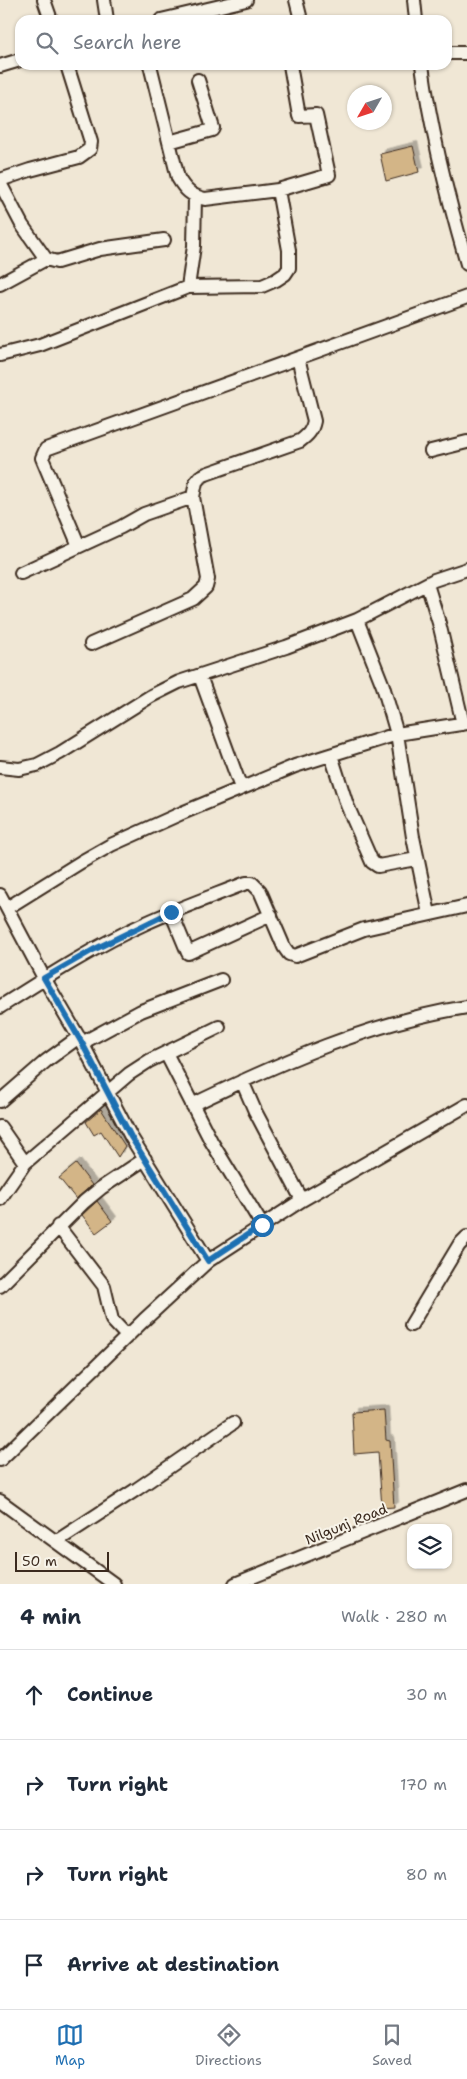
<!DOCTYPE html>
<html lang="en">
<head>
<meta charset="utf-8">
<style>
  :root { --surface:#fff; --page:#f2f2f3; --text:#1f2937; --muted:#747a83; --line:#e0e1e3; --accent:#1f6fb2 }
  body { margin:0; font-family:"Shantell Sans",sans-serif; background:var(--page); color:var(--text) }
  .controls { position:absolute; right:15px; bottom:15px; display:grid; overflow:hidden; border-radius:10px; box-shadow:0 1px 4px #0004 }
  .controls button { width:45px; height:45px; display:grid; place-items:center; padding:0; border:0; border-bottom:1px solid var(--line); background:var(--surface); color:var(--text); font:25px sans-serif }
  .compass { position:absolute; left:347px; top:85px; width:45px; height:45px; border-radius:50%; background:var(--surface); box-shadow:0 1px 4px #0004; rotate:231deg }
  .scale { position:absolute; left:15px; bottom:12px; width:94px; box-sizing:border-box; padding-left:5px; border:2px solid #3b2a1e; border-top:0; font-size:14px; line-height:18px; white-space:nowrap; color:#3b2a1e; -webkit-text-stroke:4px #f7f3e8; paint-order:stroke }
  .stop { position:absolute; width:15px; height:15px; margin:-11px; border:4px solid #1f6fb2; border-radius:50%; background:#fff }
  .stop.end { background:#1f6fb2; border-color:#fff; box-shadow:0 1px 5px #0008 }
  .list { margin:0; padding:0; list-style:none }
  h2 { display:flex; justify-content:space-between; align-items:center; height:65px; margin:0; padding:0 20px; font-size:21px }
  h2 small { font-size:16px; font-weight:400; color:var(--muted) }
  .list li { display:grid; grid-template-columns:32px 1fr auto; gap:15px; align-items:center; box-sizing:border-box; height:90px; padding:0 20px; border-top:1px solid var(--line) }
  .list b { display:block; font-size:19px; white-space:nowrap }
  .list em { font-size:16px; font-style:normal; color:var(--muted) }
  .icon { flex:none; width:28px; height:28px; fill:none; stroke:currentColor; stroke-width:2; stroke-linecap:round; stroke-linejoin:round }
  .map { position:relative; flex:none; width:467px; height:1584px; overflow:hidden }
  .search { position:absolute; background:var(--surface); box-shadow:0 1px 4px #0004; left:15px; right:15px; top:15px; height:55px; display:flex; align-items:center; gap:12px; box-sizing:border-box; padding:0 18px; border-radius:15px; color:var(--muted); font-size:19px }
  .sheet { height:425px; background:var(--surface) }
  nav { display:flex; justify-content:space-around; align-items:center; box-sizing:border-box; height:70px; border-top:1px solid var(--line); background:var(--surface); font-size:14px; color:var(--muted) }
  nav a { display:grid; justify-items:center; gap:2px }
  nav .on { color:var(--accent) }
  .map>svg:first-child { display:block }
  .building { fill:#d3b587; stroke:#3b2a1e; filter:url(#shadow) }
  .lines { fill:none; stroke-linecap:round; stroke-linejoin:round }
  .minor-casing { stroke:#3b2a1e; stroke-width:16 }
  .minor { stroke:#f7f3e8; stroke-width:12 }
  .route { stroke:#1f6fb2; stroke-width:6 }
  .labels { text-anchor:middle; stroke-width:4; stroke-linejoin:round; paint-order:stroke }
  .street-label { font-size:14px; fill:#3b2a1e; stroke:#f7f3e8 }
</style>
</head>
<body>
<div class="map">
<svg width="467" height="1584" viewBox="0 0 467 1584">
  <defs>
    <filter id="shadow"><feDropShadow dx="4.5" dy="-4.5" stdDeviation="0" flood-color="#0004"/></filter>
  </defs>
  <rect width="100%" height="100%" fill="#f0e7d5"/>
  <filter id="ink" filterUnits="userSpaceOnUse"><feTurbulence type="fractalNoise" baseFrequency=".02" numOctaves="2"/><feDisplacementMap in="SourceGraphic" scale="10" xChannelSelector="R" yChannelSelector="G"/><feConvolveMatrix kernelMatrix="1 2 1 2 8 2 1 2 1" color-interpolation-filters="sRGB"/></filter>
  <g filter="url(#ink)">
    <!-- building -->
    <path class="building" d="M413,146L419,172L386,181L380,154Z
      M101,1109L125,1146L118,1157L101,1131L94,1135L86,1122Z
      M76,1164L92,1185L76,1199L59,1178Z
      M97,1201L112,1221L96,1233L82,1215Z
      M384,1410L386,1440L390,1441L394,1507L382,1508L378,1452L354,1454L352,1412Z"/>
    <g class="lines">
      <!-- minor casing -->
      <g class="minor-casing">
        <path id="minor" d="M44,0L51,20
          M104,0L107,20
          M296,0L301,20
          M414,0L416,20
          M161,20L246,0
          M447,53H467
          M150,65L178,178C185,190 191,196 205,199L278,190L329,175L316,115L299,116L290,65
          M422,65C431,132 448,199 467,264
          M0,66L20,60
          M169,142L212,130L213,128L198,80
          M0,180L30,170L79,157L90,149L91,142L67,65
          M0,183L22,225L46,259L0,284
          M46,259L57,262L100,249L164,240
          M188,287L194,246L195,197
          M0,355L40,345L188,287L262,286L276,280L285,274L289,268V250L278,190
          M431,451L467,442
          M79,546L42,458L46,449L467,297
          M21,573L121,527L144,514L193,497
          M427,584L439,623L463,724
          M357,620L383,686L397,734L413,837L429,914
          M91,644L193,599L206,587L208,579L193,497L196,482L200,477L206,474L300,441C308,435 312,431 314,421L298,358
          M200,676L241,788
          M331,755L347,805L372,862L378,866L417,859
          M0,767L19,769L37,765L60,753L151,696L179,682L286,647L357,620L434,580L467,569
          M0,895L44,978L82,1043L131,1137L208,1261
          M7,908L81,862L111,845L182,813L295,766L397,734L467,723
          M171,912L188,953L271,915
          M0,1007C47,977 95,946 146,923C179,908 213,896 246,883H252L260,891L284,947L289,954L295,956L364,929L467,906
          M82,1043L141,1011L221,980
          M166,1053L211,1141L262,1225
          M242,1081L255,1111L302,1200
          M0,1101L46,1061L79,1037
          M192,1105C279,1063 370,1022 467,1007
          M0,1127L25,1163L129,1074L149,1061L219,1027
          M0,1199L25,1163
          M58,1226L104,1286L112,1320L127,1336
          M0,1286L84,1202L101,1188L145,1159
          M411,1325L459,1245L467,1237
          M0,1460L144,1320L208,1261L302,1200L467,1105
          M0,1501L114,1584
          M57,1541L137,1489L233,1423
          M235,1584L467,1490"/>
      </g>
      <!-- minor -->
      <use href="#minor" class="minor"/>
    </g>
  </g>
  <g class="lines" filter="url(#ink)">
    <!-- route -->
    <path class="route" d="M171,912L93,950L44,978L82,1043L131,1137L208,1261L262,1225"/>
  </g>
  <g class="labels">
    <!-- street labels -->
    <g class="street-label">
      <text transform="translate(346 1524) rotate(-22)" y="5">Nilgunj Road</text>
    </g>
  </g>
</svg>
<div class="controls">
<button><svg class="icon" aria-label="layers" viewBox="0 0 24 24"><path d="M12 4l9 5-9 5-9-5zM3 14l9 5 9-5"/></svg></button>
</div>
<svg class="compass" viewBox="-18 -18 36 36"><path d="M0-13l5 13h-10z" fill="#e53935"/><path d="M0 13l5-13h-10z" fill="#747a83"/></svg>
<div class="scale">50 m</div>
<div class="stop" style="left:262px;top:1225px"></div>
<div class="stop end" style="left:171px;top:912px"></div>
<div class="search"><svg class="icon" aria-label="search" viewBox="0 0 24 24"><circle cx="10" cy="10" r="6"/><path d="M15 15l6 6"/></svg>Search here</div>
</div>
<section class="sheet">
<h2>4 min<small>Walk · 280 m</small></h2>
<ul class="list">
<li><svg class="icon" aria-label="ahead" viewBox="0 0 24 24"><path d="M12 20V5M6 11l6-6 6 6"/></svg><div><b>Continue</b></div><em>30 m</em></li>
<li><svg class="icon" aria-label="right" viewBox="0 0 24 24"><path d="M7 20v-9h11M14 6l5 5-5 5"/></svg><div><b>Turn right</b></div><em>170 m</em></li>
<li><svg class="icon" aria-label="right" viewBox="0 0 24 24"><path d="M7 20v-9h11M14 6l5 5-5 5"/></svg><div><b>Turn right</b></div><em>80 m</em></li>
<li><svg class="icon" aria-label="arrive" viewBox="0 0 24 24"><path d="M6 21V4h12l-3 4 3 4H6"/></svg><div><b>Arrive at destination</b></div></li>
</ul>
</section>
<nav>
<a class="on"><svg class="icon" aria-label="map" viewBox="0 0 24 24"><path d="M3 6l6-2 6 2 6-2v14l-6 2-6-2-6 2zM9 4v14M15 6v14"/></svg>Map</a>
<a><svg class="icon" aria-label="directions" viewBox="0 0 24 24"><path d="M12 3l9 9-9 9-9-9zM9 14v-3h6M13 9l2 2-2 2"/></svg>Directions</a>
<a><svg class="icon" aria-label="saved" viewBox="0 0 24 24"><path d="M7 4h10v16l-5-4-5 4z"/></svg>Saved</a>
</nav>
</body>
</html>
